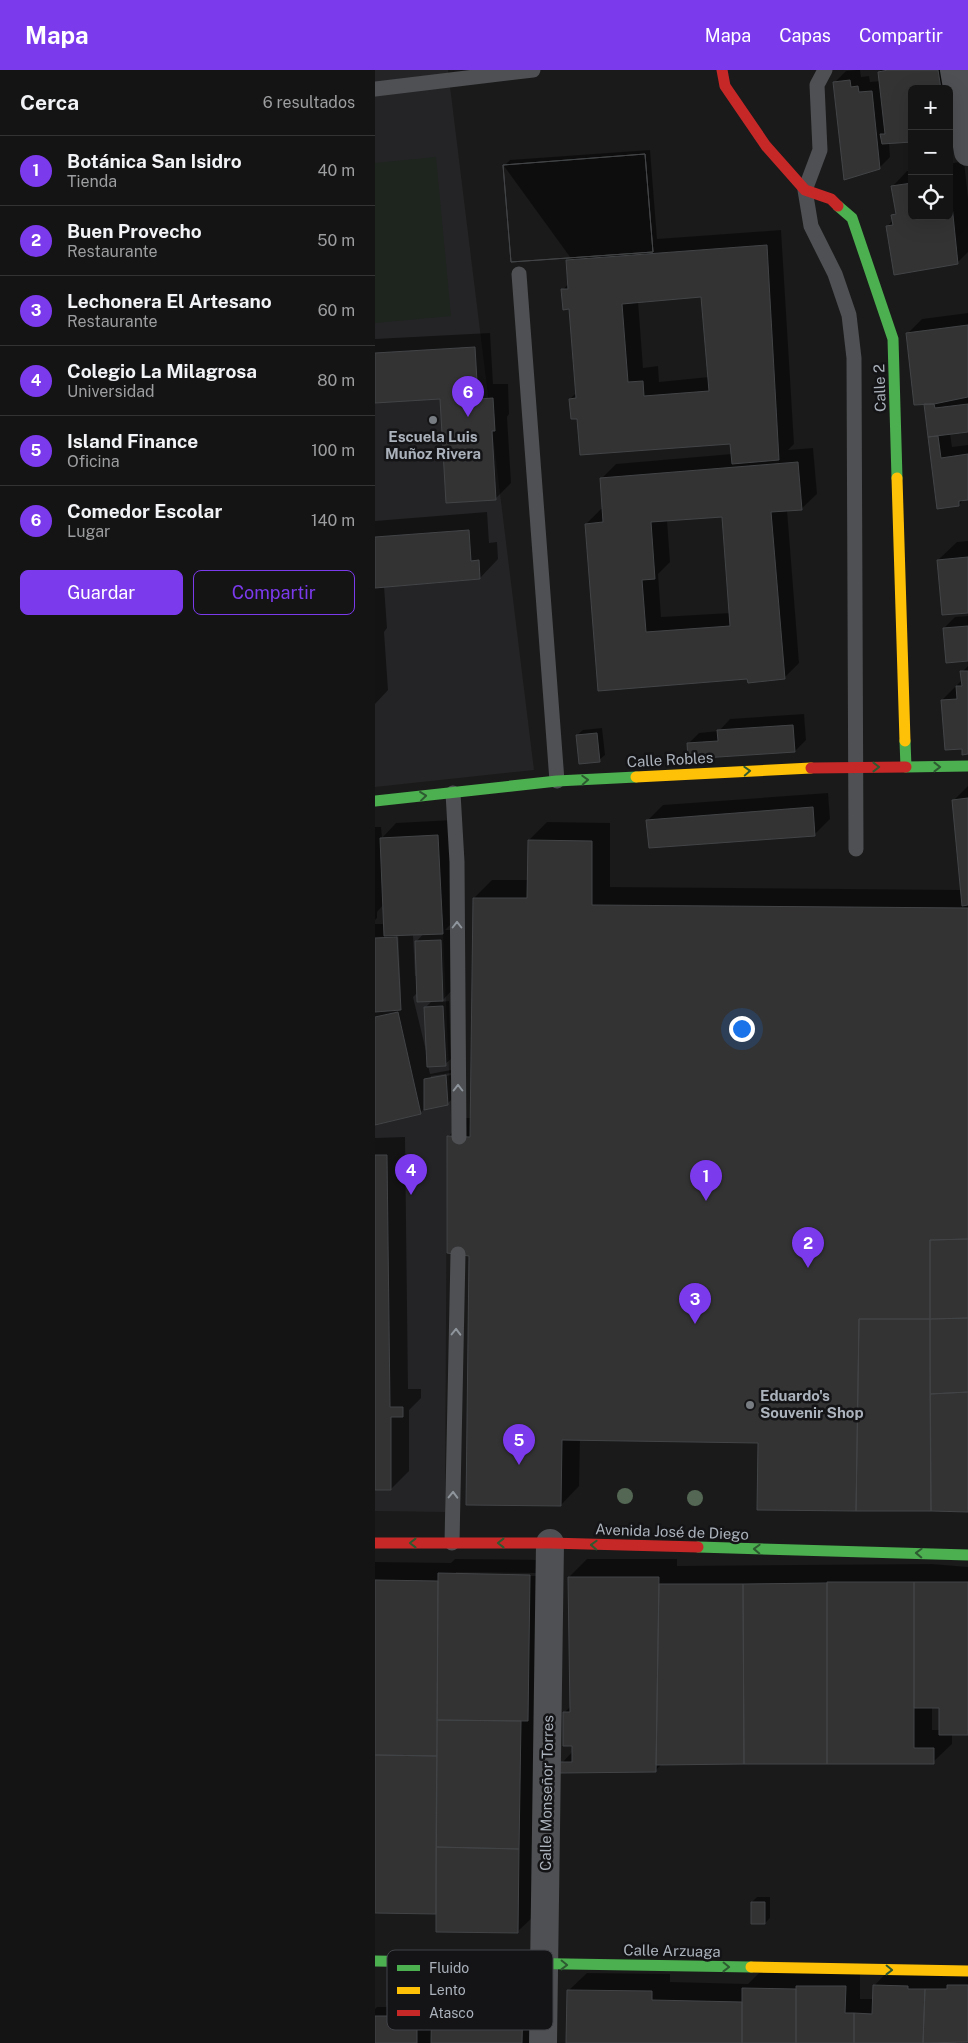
<!DOCTYPE html>
<html lang="es">
<head>
<meta charset="utf-8">
<style>
  :root { --surface:#141414; --page:#1d1d1d; --text:#f1f3f6; --muted:#9d9ea0; --line:#333334; --accent:#7c3aed }
  body { margin:0; font-family:"Public Sans",sans-serif; background:var(--page); color:var(--text) }
  .controls { position:absolute; right:15px; top:15px; display:grid; overflow:hidden; border-radius:8px; box-shadow:0 5px 20px #0002 }
  .controls button { width:45px; height:45px; display:grid; place-items:center; padding:0; border:0; border-bottom:1px solid var(--line); background:var(--surface); color:var(--text); font:25px sans-serif }
  .you { position:absolute; left:366px; top:958px; width:18px; height:18px; margin:-12px; border:4px solid #fff; border-radius:50%; background:#1a73e8; box-shadow:0 0 0 8px #1a73e833 }
  .badge { display:grid; place-items:center; width:32px; height:32px; border-radius:50%; background:var(--accent); color:#fff; font-size:16px; font-weight:700 }
  .pin { position:absolute; translate:-50% -41px; filter:drop-shadow(0 1px 2px #0008) }
  .pin::after { content:''; position:absolute; top:26px; width:18px; height:15px; background:inherit; clip-path:polygon(0 0,100% 0,50% 100%) }
  .list { margin:0; padding:0; list-style:none }
  h2 { display:flex; justify-content:space-between; align-items:center; height:65px; margin:0; padding:0 20px; font-size:21px }
  h2 small { font-size:16px; font-weight:400; color:var(--muted) }
  .list li { display:grid; grid-template-columns:32px 1fr auto; gap:15px; align-items:center; box-sizing:border-box; height:70px; padding:0 20px; border-top:1px solid var(--line) }
  .list b { display:block; font-size:19px; white-space:nowrap }
  .list p { margin:0; font-size:16px; white-space:nowrap; color:var(--muted) }
  .list em { font-size:16px; font-style:normal; color:var(--muted) }
  .actions { display:flex; gap:10px; padding:15px 20px }
  .actions a { flex:1; padding:11px 0; border:1px solid var(--accent); border-radius:8px; text-align:center; font-size:18px; color:var(--accent) }
  .actions .main { background:var(--accent); color:#fff }
  .icon { flex:none; width:28px; height:28px; fill:none; stroke:currentColor; stroke-width:2; stroke-linecap:round; stroke-linejoin:round }
  .map { position:relative; flex:none; width:593px; height:1973px; overflow:hidden }
  header { display:flex; align-items:center; gap:30px; box-sizing:border-box; height:70px; padding:0 25px; background:var(--accent); color:#fff }
  header strong { font-size:24px }
  nav { display:flex; gap:28px; margin-inline-start:auto; font-size:18px }
  main { display:flex }
  aside { flex:1; background:var(--surface) }
  .map>svg:first-child { display:block }
  .built { fill:#242426 }
  .green { fill:#1e251e }
  .shadow { fill:#0007; fill-rule:evenodd }
  .building { fill:#333334; stroke:#424446; fill-rule:evenodd }
  .lines { fill:none; stroke-linecap:round; stroke-linejoin:round }
  .lane { stroke:#4e5053; stroke-width:15 }
  .street { stroke:#4e5053; stroke-width:28 }
  .fast { stroke:#4caf50; stroke-width:11 }
  .slow { stroke:#ffc107; stroke-width:11 }
  .jam { stroke:#c62828; stroke-width:11 }
  .jam-bridge { stroke:#c62828; stroke-width:11 }
  .tree { fill:#546754 }
  .oneway { stroke:#2d5a30 }
  .oneway2 { stroke:#8f959c }
  .poi-dot { fill:#787d83; stroke:#141416; stroke-width:2 }
  .labels { text-anchor:middle; stroke-width:5; stroke-linejoin:round; paint-order:stroke }
  .street-label { font-size:15px; fill:#abb2bb; stroke:#141416 }
  .poi-label { font-size:15px; font-weight:bold; fill:#abb2bb; stroke:#141416 }
  .key { fill:#141416; stroke:#414348; stroke-width:1 }
  .key-label { font-size:14px; fill:#abb2bb }
</style>
</head>
<body>
<header>
<strong>Mapa</strong>
<nav><a>Mapa</a><a>Capas</a><a>Compartir</a></nav>
</header>
<main>
<aside>
<h2>Cerca<small>6 resultados</small></h2>
<ul class="list">
<li><span class="badge">1</span><div><b>Botánica San Isidro</b><p>Tienda</p></div><em>40 m</em></li>
<li><span class="badge">2</span><div><b>Buen Provecho</b><p>Restaurante</p></div><em>50 m</em></li>
<li><span class="badge">3</span><div><b>Lechonera El Artesano</b><p>Restaurante</p></div><em>60 m</em></li>
<li><span class="badge">4</span><div><b>Colegio La Milagrosa</b><p>Universidad</p></div><em>80 m</em></li>
<li><span class="badge">5</span><div><b>Island Finance</b><p>Oficina</p></div><em>100 m</em></li>
<li><span class="badge">6</span><div><b>Comedor Escolar</b><p>Lugar</p></div><em>140 m</em></li>
</ul>
<div class="actions"><a class="main">Guardar</a><a>Compartir</a></div>
</aside>
<div class="map">
<svg width="593" height="1973" viewBox="0 0 593 1973">
  <rect width="100%" height="100%" fill="#1a1a1a"/>
  <!-- built -->
  <path class="built" d="M0,0H73L159,700L0,717Z
    M68,864L77,1067H72L70,1442L0,1441V867Z"/>
  <!-- green -->
  <path class="green" d="M61,87L76,246L0,253V93Z"/>
  <!-- shadow -->
  <path class="shadow" d="M481,0H485L486,7L494,6L495,12L505,11L504,2L506,0H587L590,46L574,61V19H537L514,72L515,87L504,98L460,12L471,1Z
    M275,80L282,169L406,160L419,374L413,380L438,378L442,424L426,439L412,440L424,593L409,608H373L225,619L211,454L226,439H229L226,409L241,394L357,384L356,372L203,348L195,329L202,322L195,238L188,220L193,214L192,190L195,187L129,96L135,90ZM328,226L334,307L284,312L283,296L268,298L263,231ZM348,445L355,543L286,547L283,504L295,492L292,450Z
    M589,91L593,128V182L583,192L512,157L518,150V145L522,141L517,117L532,101H537V146H574V94Z
    M593,243V361L575,363L577,377L593,375V429H589L584,435L563,437L550,333L532,264L547,249Z
    M115,263L118,314H133L134,344L132,347L136,413L120,429L67,328L0,332V269Z
    M112,442L114,473L122,472L123,489L105,508L9,516L12,558L9,562L13,620L0,634V451Z
    M593,471V542L563,490L582,472Z
    M593,546V590L569,558L580,547Z
    M593,596V683L588,678L567,630L587,610V602Z
    M429,644L431,670L420,681L313,674L324,663L344,661L355,649Z
    M227,658L230,685L224,690L202,665L208,660Z
    M593,716V1441L384,1372L205,1369L204,1416L186,1435L95,1185L73,1067L91,1048H97L99,828L117,810H153L154,770L172,752L235,753V817L586,820L579,730Z
    M453,723L455,749L439,765L272,751L288,735Z
    M78,750L83,847L70,860H76L78,919L66,932L74,931L76,989L70,994L53,995L55,1004L76,1000V1003L56,1006V1009L76,1005L78,1028L72,1034L50,1038L45,1043L0,1053V854H10L9,834L2,842V848L0,850V757H6L7,768L21,753ZM21,861H23L26,926H24ZM49,863L41,872L42,906H40L38,864ZM43,922L58,930L50,938L52,985L38,927Z
    M30,1067L33,1319H46V1328L34,1340V1401L16,1419H0V1068Z
    M80,1489L170,1490L158,1847L142,1862L63,1843L0,1842V1492L76,1493ZM81,1502L161,1503V1506L81,1505Z
    M212,1489H302V1496L557,1494L593,1497V1663H577V1674L558,1692L288,1693L280,1701L187,1693L198,1681V1675L189,1643L196,1636L194,1507ZM557,1637H565V1660H557Z
    M382,1827H395V1848L390,1853L377,1832Z
    M74,1895L119,1902V1912L163,1913L162,1973H0V1939L2,1937H11L16,1931H58V1910Z
    M514,1900L593,1905V1971H586V1973H193V1921L212,1903L295,1904V1912L373,1914L384,1903L485,1901V1929H499V1916Z"/>
  <!-- building -->
  <path class="building" d="M513,0H563L566,19H537V72L507,74L505,64H510L503,2Z
    M475,10L476,17L483,16L484,22L497,21L505,99L469,110L458,12Z
    M270,84L278,182L136,192L128,95Z
    M270,84L278,182L136,192L128,95Z
    M574,106L583,194L519,205L511,156L518,155L516,145L521,144L516,116L537,113V146H574Z
    M392,175L404,390L357,394L355,374L205,385L202,349H196L194,329L201,328L194,239L188,240L186,219H193L191,190ZM326,227L334,321L269,326L268,311L253,312L247,234Z
    M593,255V327L559,334L539,335L531,263Z
    M100,277L103,329L118,328L120,361H117L121,430L71,433L65,329L0,333V283Z
    M549,334H559L560,338L593,334V362L553,367Z
    M563,366L566,388L593,384V430L584,431V436L562,439L553,367Z
    M423,392L427,440L396,442L410,609L373,613L372,609L223,621L210,454L228,452L225,408ZM347,447L355,556L271,562L267,510L280,509L276,452Z
    M94,460L96,491L104,490L105,509L0,518V467Z
    M593,487V543L567,545L562,490Z
    M593,556V591L571,593L568,558Z
    M585,601H593V684L587,685V679L570,680L566,630L582,629L581,616H587Z
    M418,655L420,682L313,689L312,673L343,671L342,660Z
    M222,663L225,692L204,694L201,665Z
    M593,728V835L587,836L577,730Z
    M438,737L440,766L274,778L271,750Z
    M63,765L68,864L9,866L5,768Z
    M153,770L217,771V835L593,838V1169L555,1170V1249H484L481,1441L382,1440L383,1373L187,1370L186,1436L91,1435L94,1186L72,1183V1066L95,1067L98,828H152Z
    M22,867L26,940L0,942V868Z
    M66,870L68,931L42,932L40,871Z
    M68,936L71,996L52,997L49,937Z
    M23,942L46,1044L0,1055V947Z
    M71,1005L73,1035L49,1040V1009Z
    M0,1085H12L15,1337H28V1347H16V1420H0Z
    M593,1169V1248L555,1249V1170Z
    M593,1248V1322L555,1324V1249Z
    M484,1249H555L556,1441H481Z
    M593,1322V1442L556,1441L555,1324Z
    M63,1503L155,1505L153,1651L62,1650Z
    M193,1507H284L281,1702L185,1703V1692H197V1676H188V1642H195Z
    M0,1510L63,1511L62,1686L0,1685Z
    M452,1512H539V1678H559V1694H452Z
    M539,1512H593V1665H564V1638H539Z
    M452,1513V1694H369L368,1514Z
    M284,1514H368L369,1694L281,1695Z
    M62,1650L146,1651L144,1779L61,1777Z
    M0,1685L62,1686L61,1844L0,1843Z
    M61,1777L144,1779L143,1863L61,1862Z
    M376,1832H390V1854H376Z
    M57,1910H72V1917H104V1927L148,1928L147,1973H56Z
    M498,1915L533,1916V1919H550L548,1973H479V1943L497,1944Z
    M572,1915H593V1972L548,1973L550,1919H572Z
    M421,1916H471L470,1943H479V1973H421Z
    M367,1918L421,1919V1973H367Z
    M192,1920L277,1921V1930L367,1932V1973H191Z
    M0,1946H42V1973H0Z"/>
  <g class="lines">
    <!-- lane -->
    <path class="lane" d="M450,0L442,15L445,80L430,120L436,156L460,204L474,245L479,288L481,779
      M0,19L158,0
      M144,204L182,711
      M78,723L82,792L84,1067
      M77,1473L83,1184"/>
    <!-- street -->
    <path class="street" d="M579,0L593,82
      M168,1973L175,1473"/>
    <!-- fast -->
    <path class="fast" d="M463,136L477,148L518,269L522,408
      M530,671L531,697L593,696
      M0,731L182,711L261,707
      M323,1477L593,1485
      M0,1891L376,1897"/>
    <!-- slow -->
    <path class="slow" d="M522,408L530,671
      M261,707L436,698
      M376,1897L593,1901"/>
    <!-- jam -->
    <path class="jam" d="M347,0L350,16L391,76L430,120L456,129L463,136
      M0,1473H175L323,1477"/>
    <!-- jam-bridge -->
    <path class="jam-bridge" d="M436,698L531,697"/>
  </g>
  <!-- trees -->
  <g class="tree">
    <circle cx="250" cy="1426" r="8"/>
    <circle cx="320" cy="1428" r="8"/>
  </g>
  <!-- one-way arrows -->
  <defs><path id="oneway-chevron" d="M-2-3.5L2.5 0L-2 3.5" fill="none" stroke-width="1.6" stroke-linecap="round" stroke-linejoin="round" transform="scale(1.25)"/></defs>
  <g class="oneway">
    <use href="#oneway-chevron" transform="translate(501 697)"/>
    <use href="#oneway-chevron" transform="translate(562 697)"/>
    <use href="#oneway-chevron" transform="translate(372 701) rotate(-3)"/>
    <use href="#oneway-chevron" transform="translate(210 710) rotate(-3)"/>
    <use href="#oneway-chevron" transform="translate(48 726) rotate(-6)"/>
    <use href="#oneway-chevron" transform="translate(38 1473) rotate(-180)"/>
    <use href="#oneway-chevron" transform="translate(126 1473) rotate(180)"/>
    <use href="#oneway-chevron" transform="translate(219 1475) rotate(-178)"/>
    <use href="#oneway-chevron" transform="translate(382 1479) rotate(-178)"/>
    <use href="#oneway-chevron" transform="translate(544 1483) rotate(-178)"/>
    <use href="#oneway-chevron" transform="translate(189 1895) rotate(1)"/>
    <use href="#oneway-chevron" transform="translate(351 1897) rotate(1)"/>
    <use href="#oneway-chevron" transform="translate(514 1900) rotate(1)"/>
  </g>
  <g class="oneway2">
    <use href="#oneway-chevron" transform="translate(82 855) rotate(-90)"/>
    <use href="#oneway-chevron" transform="translate(83 1018) rotate(-90)"/>
    <use href="#oneway-chevron" transform="translate(81 1262) rotate(-89)"/>
    <use href="#oneway-chevron" transform="translate(78 1425) rotate(-89)"/>
  </g>
  <!-- markers -->
  <g class="poi-dot">
    <circle cx="58" cy="350" r="5"/>
    <circle cx="375" cy="1335" r="5"/>
  </g>
  <g class="labels">
    <!-- street labels -->
    <g class="street-label">
      <text transform="translate(505 318) rotate(-92)" y="5">Calle 2</text>
      <text transform="translate(295 690) rotate(-3)" y="5">Calle Robles</text>
      <text transform="translate(297 1462) rotate(2)" y="5">Avenida José de Diego</text>
      <text transform="translate(172 1723) rotate(-89)" y="5">Calle Monseñor Torres</text>
      <text transform="translate(297 1881) rotate(1)" y="5">Calle Arzuaga</text>
    </g>
    <!-- poi labels -->
    <g class="poi-label">
      <text x="58" y="372">Escuela Luis<tspan x="58" dy="17">Muñoz Rivera</tspan></text>
      <text x="385" y="1331" text-anchor="start">Eduardo's<tspan x="385" dy="17">Souvenir Shop</tspan></text>
    </g>
  </g>
  <!-- legend -->
  <rect x="12" y="1880" width="166" height="80" rx="8" class="key"/>
  <rect x="22" y="1895" width="23" height="6" fill="#4caf50"/>
  <rect x="22" y="1917" width="23" height="7" fill="#ffc107"/>
  <rect x="22" y="1940" width="23" height="6" fill="#c62828"/>
  <g class="key-label">
    <text x="54" y="1903">Fluido</text>
    <text x="54" y="1925">Lento</text>
    <text x="54" y="1948">Atasco</text>
  </g>
</svg>
<div class="controls">
<button>+</button>
<button>−</button>
<button><svg class="icon" aria-label="locate" viewBox="0 0 24 24"><circle cx="12" cy="12" r="6"/><path d="M12 2v4M12 18v4M2 12h4M18 12h4"/></svg></button>
</div>
<div class="you"></div>
<div class="pin badge" style="left:331px;top:1131px">1</div>
<div class="pin badge" style="left:433px;top:1198px">2</div>
<div class="pin badge" style="left:320px;top:1254px">3</div>
<div class="pin badge" style="left:36px;top:1125px">4</div>
<div class="pin badge" style="left:144px;top:1395px">5</div>
<div class="pin badge" style="left:93px;top:347px">6</div>
</div>
</main>
</body>
</html>
